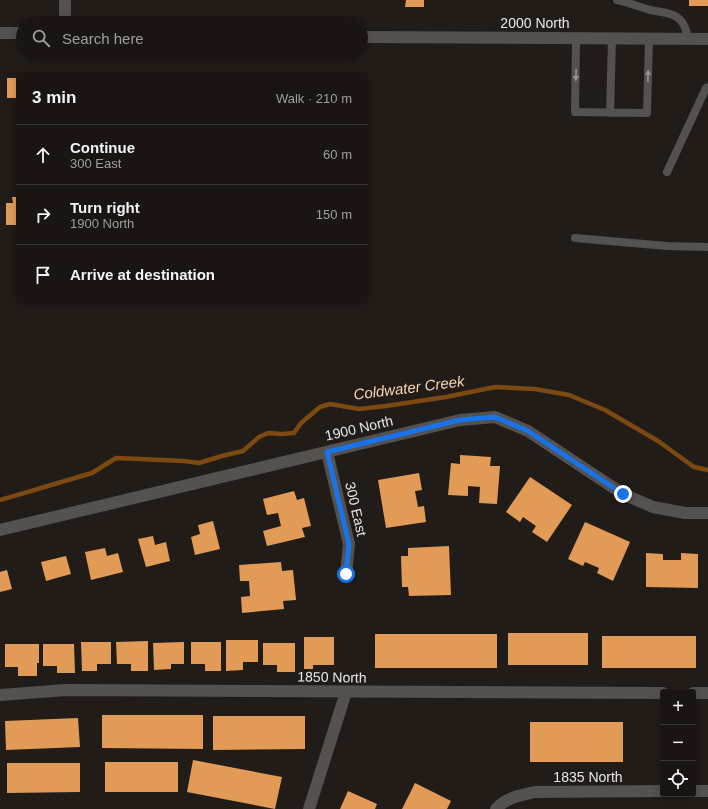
<!DOCTYPE html>
<html lang="en">
<head>
<meta charset="utf-8">
<style>
  :root { --surface:#1a1512; --page:#272220; --text:#f1f3f6; --muted:#9f9f9f; --line:#383432 }
  body { margin:0; font-family:Arial,sans-serif; background:var(--page); color:var(--text) }
  .controls { position:absolute; right:12px; bottom:12px; display:grid; overflow:hidden; border-radius:4px; box-shadow:0 2px 10px #0003 }
  .controls button { width:36px; height:36px; display:grid; place-items:center; padding:0; border:0; border-bottom:1px solid var(--line); background:var(--surface); color:var(--text); font:20px sans-serif }
  .stop { position:absolute; width:12px; height:12px; margin:-9px; border:3px solid #1a73e8; border-radius:50%; background:#fff }
  .stop.end { background:#1a73e8; border-color:#fff; box-shadow:0 1px 4px #0008 }
  .list { margin:0; padding:0; list-style:none }
  h2 { display:flex; justify-content:space-between; align-items:center; height:52px; margin:0; padding:0 16px; font-size:17px }
  h2 small { font-size:13px; font-weight:400; color:var(--muted) }
  .list li { display:grid; grid-template-columns:26px 1fr auto; gap:12px; align-items:center; box-sizing:border-box; height:60px; padding:0 16px; border-top:1px solid var(--line) }
  .list b { display:block; font-size:15px; white-space:nowrap }
  .list p { margin:0; font-size:13px; white-space:nowrap; color:var(--muted) }
  .list em { font-size:13px; font-style:normal; color:var(--muted) }
  .icon { flex:none; width:22px; height:22px; fill:none; stroke:currentColor; stroke-width:2; stroke-linecap:round; stroke-linejoin:round }
  .map { position:relative; flex:none; width:708px; height:809px; overflow:hidden }
  .search { position:absolute; background:var(--surface); box-shadow:0 2px 10px #0003; left:16px; top:16px; width:352px; height:44px; display:flex; align-items:center; gap:10px; box-sizing:border-box; padding:0 14px; border-radius:22px; color:var(--muted); font-size:15px }
  .panel { position:absolute; background:var(--surface); box-shadow:0 2px 10px #0003; left:16px; top:72px; width:352px; height:232px; border-radius:4px }
  .map>svg:first-child { display:block }
  .lines { fill:none; stroke-linecap:round; stroke-linejoin:round }
  .stream { stroke:#7c4911; stroke-width:4.5 }
  .building { fill:#e29b57 }
  .service { stroke:#54514f; stroke-width:8 }
  .minor { stroke:#54514f; stroke-width:12 }
  .tertiary { stroke:#54514f; stroke-width:12 }
  .oneway { fill:#989492 }
  .route { stroke:#1a73e8; stroke-width:5 }
  .labels { text-anchor:middle; stroke-width:4; stroke-linejoin:round; paint-order:stroke }
  .street-label { font-size:14px; fill:#ebe7e4; stroke:#221c18 }
  .water-label { font-size:15px; font-style:italic; fill:#f9d4b3; stroke:#221c18 }
</style>
</head>
<body>
<div class="map">
<svg width="708" height="809" viewBox="0 0 708 809">
  <rect width="100%" height="100%" fill="#221c18"/>
  <g class="lines">
    <!-- stream -->
    <path class="stream" d="M0,500L92,473L116,458L184,461L199,463L222,456L243,451L259,437L268,433L282,434L294,433L301,423L320,407L330,404L359,409L386,406L446,397L495,387L535,389L569,395L605,410L658,441L694,467L708,470"/>
  </g>
  <!-- building -->
  <path class="building" d="M406,0H424V7H405Z
    M689,0H708V6H689Z
    M7,78H18V98H7Z
    M12,197H18V225H6V203H13Z
    M460,455L491,457L490,466H500L497,504L479,503L480,487L468,486V496L448,495L451,463L460,464Z
    M419,473L422,490L415,491L418,507L424,506L426,522L386,528L378,480Z
    M530,477L572,505L547,542L532,532L536,526L523,517L520,522L506,512Z
    M294,491L297,500L304,498L311,526L302,528L305,537L267,546L263,531L281,526L278,513L267,515L263,499Z
    M213,521L220,549L195,555L191,537L200,534L198,525Z
    M585,522L630,542L613,581L597,573L599,568L585,562L583,566L568,559Z
    M153,536L155,545L166,542L170,561L146,567L138,539Z
    M449,546L451,595L409,596L408,587H402L401,556H408V548Z
    M105,548L107,556L118,553L123,572L91,580L85,552Z
    M646,553L663,554V560H681V553L698,554V588L646,587Z
    M66,556L71,574L46,581L41,562Z
    M281,562L282,571L293,570L296,600L283,601L284,609L242,613L241,597L250,596L249,581H240L239,565Z
    M7,570L12,589L0,592V572Z
    M508,633H588V665H508Z
    M375,634H497V668H375Z
    M602,636H696V668H602Z
    M304,637H334V665H313V669H304Z
    M226,640H258V662H243V670L226,671Z
    M148,641V671H131V664H117L116,642Z
    M81,642H111V664H97V671H82Z
    M184,642V664H171V669L154,670L153,643Z
    M191,642H221V671H205V664H191Z
    M263,643H295V672H277V665H263Z
    M5,644H39V663H37V676H18V667H5Z
    M43,644H74L75,673H57V666H43Z
    M102,715H203V749L102,748Z
    M213,716H305V749L213,750Z
    M78,718L80,747L6,750L5,721Z
    M530,722H623V762H530Z
    M193,760L282,777L275,809L187,792Z
    M105,762H178V792H105Z
    M7,763H80V792L7,793Z
    M415,783L451,801L447,809H402Z
    M348,791L377,804L375,809H340Z"/>
  <g class="lines">
    <!-- service -->
    <path class="service" d="M617,0C627,2 637,6 647,9C652,11 657,11 662,12C680,15 685,22 688,39
      M576,39L575,112L647,113L649,39
      M610,113L612,39
      M667,172L706,88L708,87
      M575,238L667,246L708,247"/>
    <!-- minor -->
    <path class="minor" d="M65,23V0
      M327,452L349,544L346,574
      M0,530L460,420L495,417L528,431L623,494L653,507L685,513H708
      M693,693H708
      M0,695L66,690L663,693
      M693,791H708
      M309,809L346,692
      M496,809C505,798 521,795 535,792L663,791"/>
    <!-- tertiary -->
    <path class="tertiary" d="M0,33H23
      M361,37L708,39"/>
  </g>
  <!-- one-way arrows -->
  <defs><path id="oneway-solid" d="M-6-.8H1V-3.2L6.5 0L1 3.2V.8H-6Z"/></defs>
  <g class="oneway">
    <use href="#oneway-solid" transform="translate(576 75) rotate(91)"/>
    <use href="#oneway-solid" transform="translate(648 76) rotate(-89)"/>
  </g>
  <g class="lines">
    <!-- route -->
    <path class="route" d="M346,574L349,544L327,452L460,420L495,417L528,431L623,494"/>
  </g>
  <g class="labels">
    <!-- street labels -->
    <g class="street-label">
      <text x="535" y="28">2000 North</text>
      <text transform="translate(359 428) rotate(-13)" y="5">1900 North</text>
      <text transform="translate(356 509) rotate(77)" y="5">300 East</text>
      <text transform="translate(332 677) rotate(1)" y="5">1850 North</text>
      <text x="588" y="782">1835 North</text>
    </g>
    <!-- water labels -->
    <g class="water-label">
      <text transform="translate(409 388) rotate(-7)" y="5">Coldwater Creek</text>
    </g>
  </g>
</svg>
<div class="controls">
<button>+</button>
<button>−</button>
<button><svg class="icon" aria-label="locate" viewBox="0 0 24 24"><circle cx="12" cy="12" r="6"/><path d="M12 2v4M12 18v4M2 12h4M18 12h4"/></svg></button>
</div>
<div class="stop" style="left:346px;top:574px"></div>
<div class="stop end" style="left:623px;top:494px"></div>
<div class="search"><svg class="icon" aria-label="search" viewBox="0 0 24 24"><circle cx="10" cy="10" r="6"/><path d="M15 15l6 6"/></svg>Search here</div>
<section class="panel">
<h2>3 min<small>Walk · 210 m</small></h2>
<ul class="list">
<li><svg class="icon" aria-label="ahead" viewBox="0 0 24 24"><path d="M12 20V5M6 11l6-6 6 6"/></svg><div><b>Continue</b><p>300 East</p></div><em>60 m</em></li>
<li><svg class="icon" aria-label="right" viewBox="0 0 24 24"><path d="M7 20v-9h11M14 6l5 5-5 5"/></svg><div><b>Turn right</b><p>1900 North</p></div><em>150 m</em></li>
<li><svg class="icon" aria-label="arrive" viewBox="0 0 24 24"><path d="M6 21V4h12l-3 4 3 4H6"/></svg><div><b>Arrive at destination</b></div></li>
</ul>
</section>
</div>
</body>
</html>
